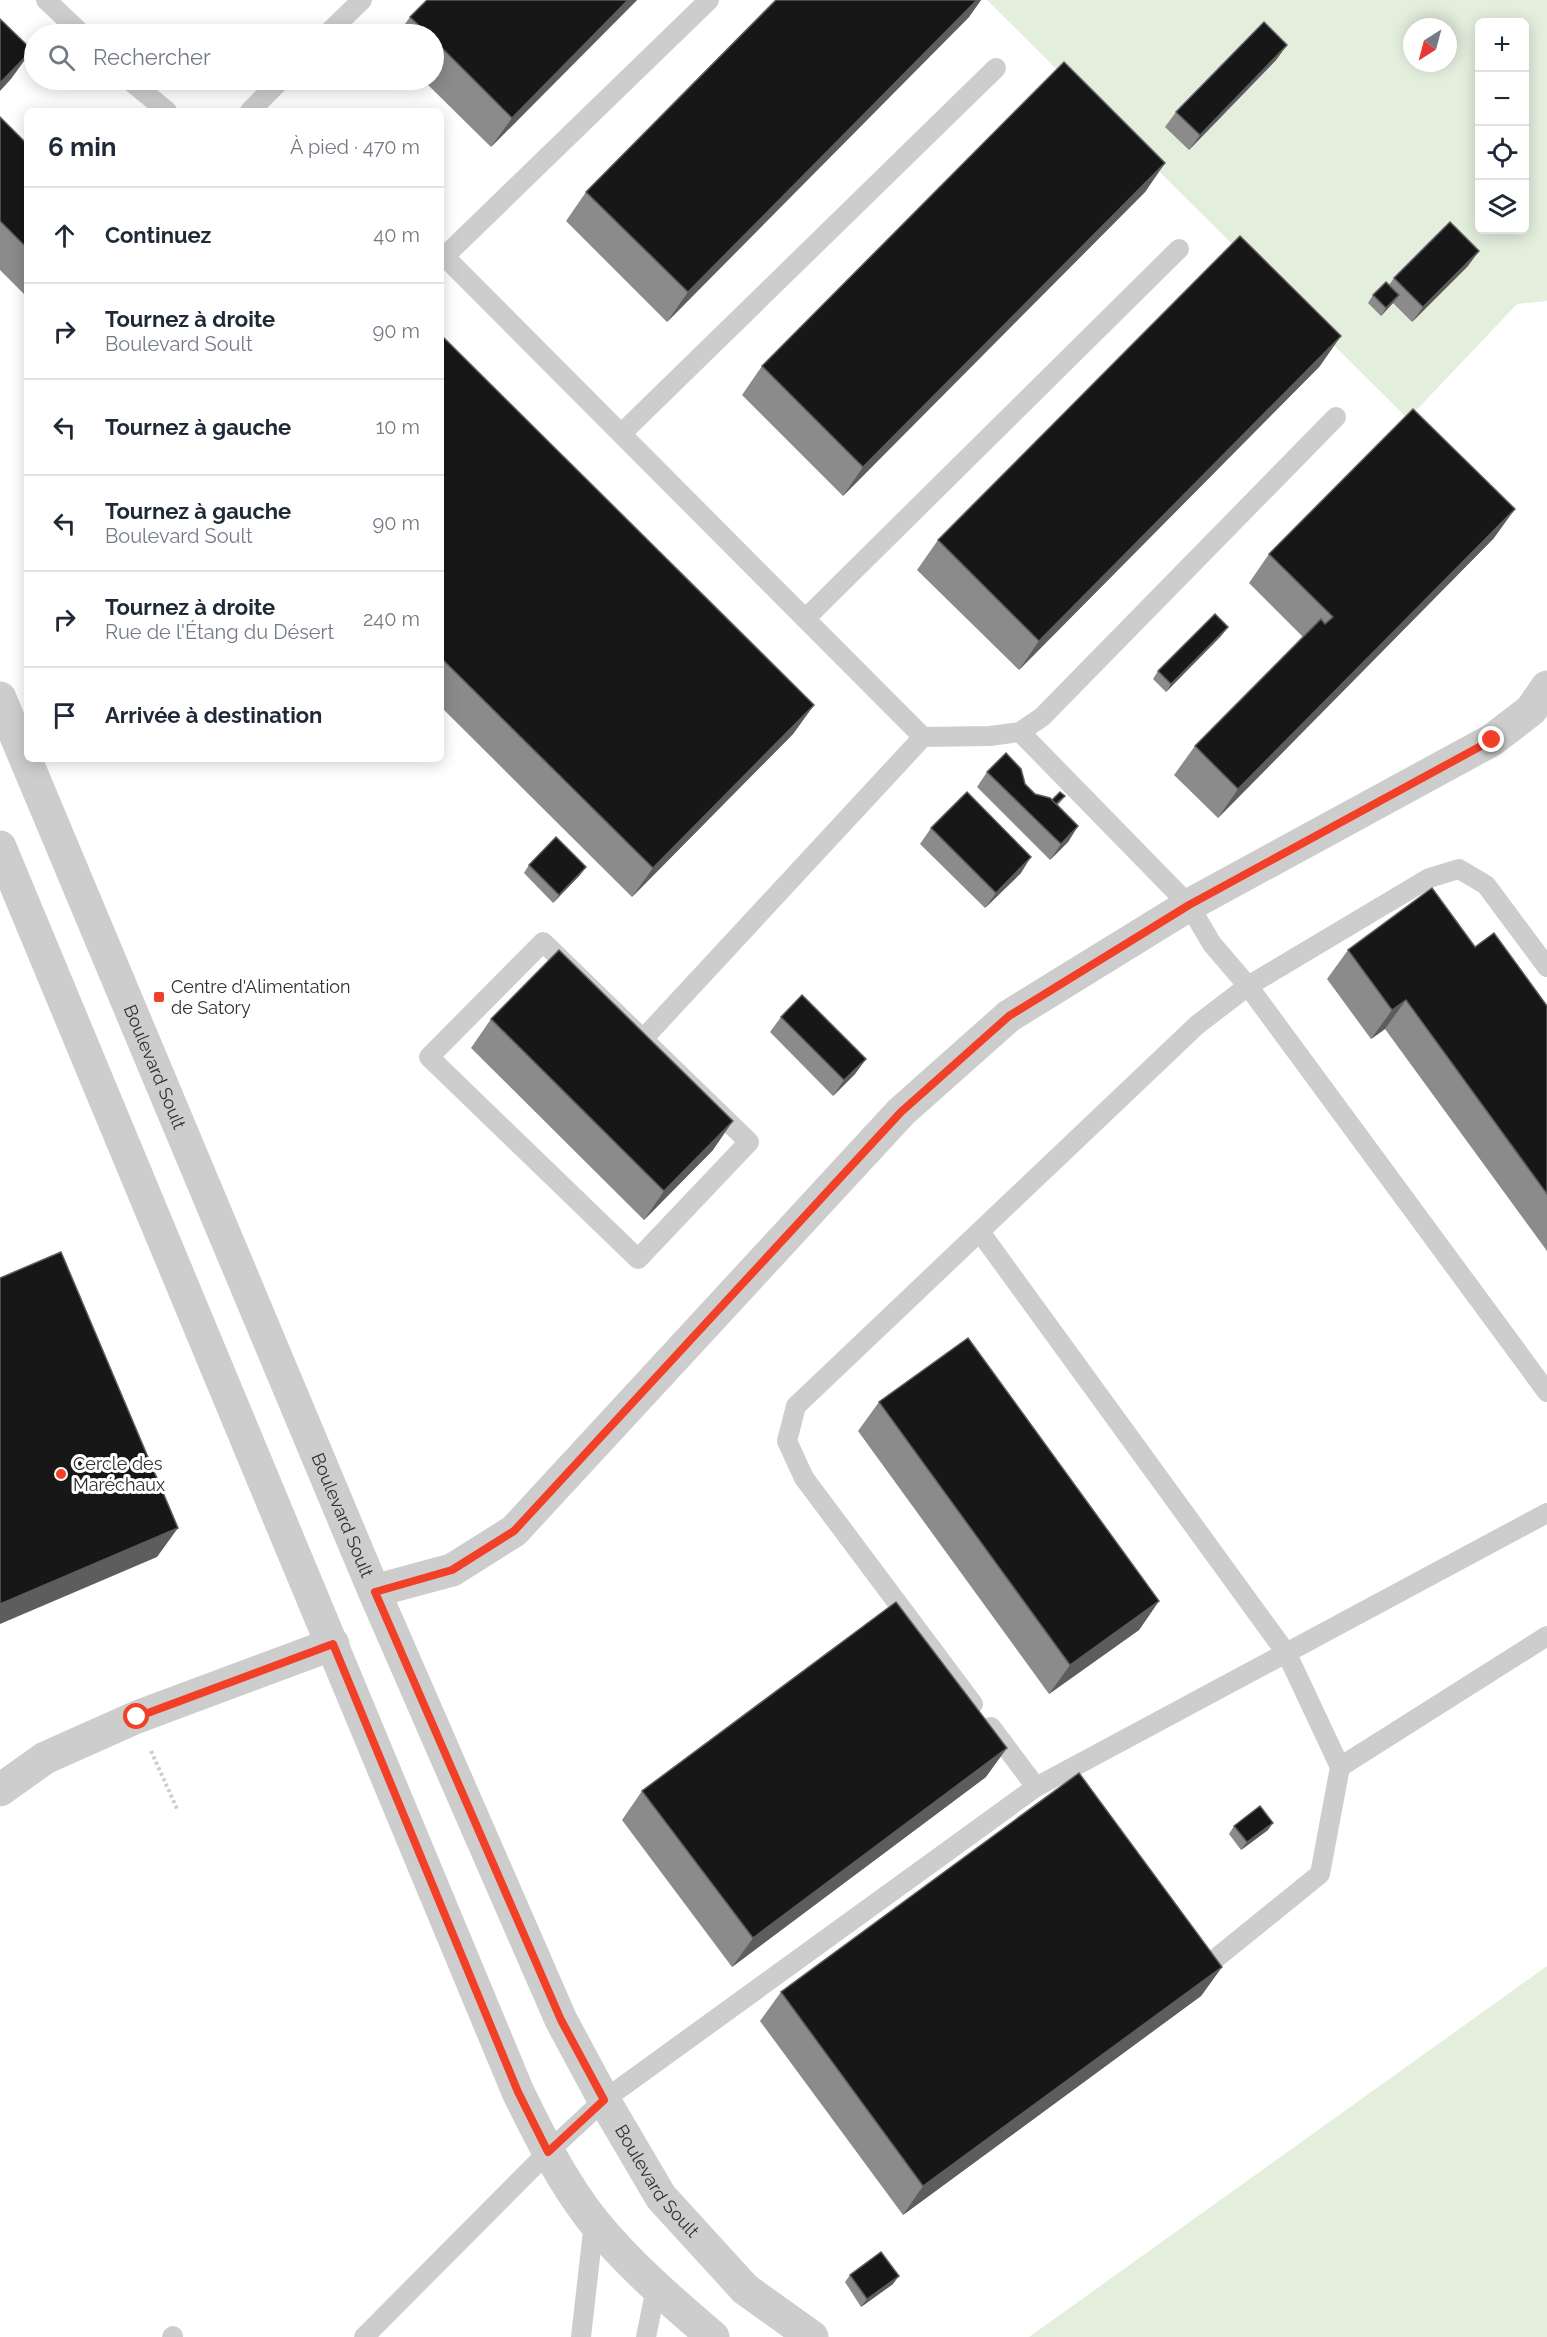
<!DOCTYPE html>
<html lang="fr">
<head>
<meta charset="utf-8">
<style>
  :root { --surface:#fff; --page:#f2f2f3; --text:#1f2937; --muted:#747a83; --line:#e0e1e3 }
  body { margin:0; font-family:Raleway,sans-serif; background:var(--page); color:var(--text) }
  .controls { position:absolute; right:18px; top:18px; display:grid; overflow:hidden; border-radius:9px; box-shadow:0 3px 15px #0003 }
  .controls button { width:54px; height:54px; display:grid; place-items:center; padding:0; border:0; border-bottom:2px solid var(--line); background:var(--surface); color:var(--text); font:30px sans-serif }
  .compass { position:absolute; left:1403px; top:18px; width:54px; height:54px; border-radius:50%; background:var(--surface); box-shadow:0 3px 15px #0003; rotate:216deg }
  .stop { position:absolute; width:18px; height:18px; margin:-14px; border:4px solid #f14027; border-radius:50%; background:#fff }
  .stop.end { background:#f14027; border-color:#fff; box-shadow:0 2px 6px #0008 }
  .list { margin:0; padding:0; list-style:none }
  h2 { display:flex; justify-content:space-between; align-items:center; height:78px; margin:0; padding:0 24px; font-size:26px }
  h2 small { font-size:20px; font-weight:400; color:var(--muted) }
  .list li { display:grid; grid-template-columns:39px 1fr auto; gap:18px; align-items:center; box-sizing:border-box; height:96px; padding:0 24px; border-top:2px solid var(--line) }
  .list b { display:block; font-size:22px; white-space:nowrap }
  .list p { margin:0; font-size:20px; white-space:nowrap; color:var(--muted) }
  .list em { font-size:20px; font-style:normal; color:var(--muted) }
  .icon { flex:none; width:33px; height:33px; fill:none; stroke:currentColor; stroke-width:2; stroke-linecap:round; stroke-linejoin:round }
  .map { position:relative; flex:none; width:1547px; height:2337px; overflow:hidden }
  .search { position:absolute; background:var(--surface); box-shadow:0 3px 15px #0003; left:24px; top:24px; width:420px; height:66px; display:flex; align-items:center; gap:15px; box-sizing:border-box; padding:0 21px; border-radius:33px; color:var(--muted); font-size:22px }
  .panel { position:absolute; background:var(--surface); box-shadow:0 3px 15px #0003; left:24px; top:108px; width:420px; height:654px; border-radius:9px }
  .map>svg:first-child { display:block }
  .green { fill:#e3eedd; fill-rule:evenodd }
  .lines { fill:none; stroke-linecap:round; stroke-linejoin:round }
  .path { stroke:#cdcdcd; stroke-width:4; stroke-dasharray:3 3; stroke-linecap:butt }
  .lane { stroke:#cdcdcd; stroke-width:20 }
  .street { stroke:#cdcdcd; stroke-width:33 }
  .wall { fill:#8b8b8b }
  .shaded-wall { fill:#5d5d5d }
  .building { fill:#171717; stroke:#5d5d5d; stroke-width:1.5 }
  .route { stroke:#f14027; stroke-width:8 }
  .poi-dot { fill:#f14027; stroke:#fff; stroke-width:2 }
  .labels { text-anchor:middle; stroke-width:6; stroke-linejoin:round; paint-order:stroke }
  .poi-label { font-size:18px; fill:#303030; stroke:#fff; text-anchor:start }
  .street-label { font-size:18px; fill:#303030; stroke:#fff }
</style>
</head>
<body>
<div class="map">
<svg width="1547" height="2337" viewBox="0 0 1547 2337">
  <rect width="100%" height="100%" fill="#fff"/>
  <!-- green -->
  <path class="green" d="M987,0H1547V301L1517,304L1408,419ZM1480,22H1524V230H1480ZM1412,27H1448V63H1412Z
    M1547,1966V2337H1029Z"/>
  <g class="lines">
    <!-- path -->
    <path class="path" d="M151,1751L178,1811"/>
    <!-- lane -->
    <path class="lane" d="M46,0L82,34
      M327,34L362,0
      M129,80L167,111
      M250,111L281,80
      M441,253L923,737L643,1039
      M445,256L709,0
      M621,434L996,68
      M805,619L1179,249
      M1020,732L1189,905L1212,944L1248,986L1547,1392
      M923,737L990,736L1020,732L1042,717L1336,417
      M543,942L749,1142L638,1259L429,1057Z
      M980,1232L1287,1654L1340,1767L1320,1874L1204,1968
      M973,1704L804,1478L787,1441L796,1406L1197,1025L1248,986L1429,878L1459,869L1486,885L1547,967
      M991,1727L1036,1787
      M1340,1767L1547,1636
      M172,2337L173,2336
      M364,2337L548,2152L604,2100L1036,1787L1547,1513
      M581,2337L594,2222
      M646,2337L656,2288"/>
    <!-- street -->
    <g class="street">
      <path id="s1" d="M0,698L374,1591L561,2020L604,2100L661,2197L745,2289L812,2337"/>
      <path d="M0,847L518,2092C540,2137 563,2183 594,2222C629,2265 671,2301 713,2337"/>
      <path d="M374,1591L452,1570L514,1531L901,1112L1009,1016L1189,905L1492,740L1531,710L1547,687"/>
      <path d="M0,1790L45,1758L137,1717L333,1644"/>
    </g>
  </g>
  <!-- wall -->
  <path class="wall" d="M637,0L491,147L423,80H434V34H398L410,17Z
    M776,0H981L969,17L667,322L566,221L586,192Z
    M1287,45L1276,60L1189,150L1165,127L1176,112Z
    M0,117L27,144V297L0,270Z
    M1165,163L1145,192L843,496L742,395L762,366Z
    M1468,266L1412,322L1393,303L1381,316L1368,303L1373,295L1389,285L1394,278Z
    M441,335L814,705L793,734L632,897L441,707Z
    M1320,366L1019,670L917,570L938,540Z
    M1494,538L1218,818L1174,775L1195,746L1303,637L1249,583L1269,554Z
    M1222,635L1166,692L1153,679L1158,671Z
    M987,772L1025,784L1035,794L1052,800L1065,796L1058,805L1078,826L1068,842L1050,860L977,787Z
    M931,828L1021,873L985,908L920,844Z
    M529,865L580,875L553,903L524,873Z
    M1475,947L1547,1006V1251L1385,1029L1371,1039L1327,979L1348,950Z
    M781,1017L866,1059L855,1074L833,1096L770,1032Z
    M491,1019L713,1150L644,1220L471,1048Z
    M879,1402L1159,1601L1139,1630L1049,1694L858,1431Z
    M986,1777L732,1967L622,1820L642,1791Z
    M1234,1826L1268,1830L1241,1850L1229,1834Z
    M1222,1967L1201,1996L903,2215L760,2021L781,1992Z
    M850,2275L893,2284L861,2307L845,2282Z"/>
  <!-- shaded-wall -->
  <path class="shaded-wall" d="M628,0H637L491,147L512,118Z
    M977,0H981L969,17L667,322L688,292Z
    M1287,45L1276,60L1189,150L1200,135Z
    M32,50L11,79L0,91V83Z
    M1165,163L1145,192L843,496L863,467Z
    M1479,251L1468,266L1412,322L1423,307Z
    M1399,295L1393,303L1381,316L1386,308Z
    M1341,336L1320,366L1019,670L1039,641Z
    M1515,509L1494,538L1218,818L1238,789Z
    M1228,627L1222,635L1166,692L1171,684Z
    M814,705L793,734L632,897L653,868Z
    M1078,826L1068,842L1050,860L1061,844Z
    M1031,857L1021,873L985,908L996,893Z
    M586,867L580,875L553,903L559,895Z
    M1406,1000L1385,1029L1371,1039L1392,1010Z
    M866,1059L855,1074L833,1096L844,1080Z
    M733,1121L713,1150L644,1220L664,1191Z
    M178,1528L157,1557L0,1624V1604Z
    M1159,1601L1139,1630L1049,1694L1070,1665Z
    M1007,1748L986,1777L732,1967L753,1938Z
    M1273,1823L1268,1830L1241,1850L1247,1842Z
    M1222,1967L1201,1996L903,2215L923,2186Z
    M899,2276L893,2284L861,2307L867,2299Z"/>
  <!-- building -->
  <path class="building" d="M427,0H628L512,118L434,40V34H428L410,17Z
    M776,0H977L688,292L586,192Z
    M0,19L32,50L0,83Z
    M1264,22L1287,45L1200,135L1176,112Z
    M1064,62L1165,163L863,467L762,366Z
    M0,117L27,144V248L0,221Z
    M1450,222L1479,251L1423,307L1394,278Z
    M1240,236L1341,336L1039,641L938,540Z
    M1386,282L1399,295L1386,308L1373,295Z
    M441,335L814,705L653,868L441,658Z
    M1413,409L1515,509L1238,789L1195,746L1321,619L1325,624L1333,617L1269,554Z
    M1215,614L1228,627L1171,684L1158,671Z
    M1006,753L1021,769L1025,784L1035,794L1050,798L1078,826L1061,844L987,772Z
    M967,792L1031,857L996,893L931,828Z
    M1060,792L1065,796L1056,804L1052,800Z
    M556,837L586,867L559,895L529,865Z
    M1432,888L1475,947L1494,933L1547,1006V1194L1406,1000L1392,1010L1348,950Z
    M559,950L733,1121L664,1191L491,1019Z
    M802,995L866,1059L844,1080L781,1017Z
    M61,1252L178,1528L0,1604V1278Z
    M968,1338L1159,1601L1070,1665L879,1402Z
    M896,1602L1007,1748L753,1938L642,1791Z
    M1079,1773L1222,1967L923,2186L781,1992Z
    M1260,1806L1273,1823L1247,1842L1234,1826Z
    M881,2252L899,2276L867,2299L850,2275Z"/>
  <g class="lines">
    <!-- route -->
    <path class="route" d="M137,1717L333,1644L518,2092L548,2152L604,2100L561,2020L375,1592L452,1570L514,1531L901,1112L1009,1016L1189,905L1492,740"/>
  </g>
  <!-- markers -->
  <g class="poi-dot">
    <rect x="153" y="991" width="12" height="12" rx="3"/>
    <circle cx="61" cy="1474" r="6"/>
  </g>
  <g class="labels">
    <!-- poi labels -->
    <g class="poi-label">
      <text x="171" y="993">Centre d'Alimentation<tspan x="171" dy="21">de Satory</tspan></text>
      <text x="73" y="1470">Cercle des<tspan x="73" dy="21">Maréchaux</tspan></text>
    </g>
    <!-- street labels -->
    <g class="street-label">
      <text dy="6" stroke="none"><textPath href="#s1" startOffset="400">Boulevard Soult</textPath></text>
      <text dy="6" stroke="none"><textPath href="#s1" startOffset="886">Boulevard Soult</textPath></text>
      <text dy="6" stroke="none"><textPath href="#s1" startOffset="1624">Boulevard Soult</textPath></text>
    </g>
  </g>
</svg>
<div class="controls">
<button>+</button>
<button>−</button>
<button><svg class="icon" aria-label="locate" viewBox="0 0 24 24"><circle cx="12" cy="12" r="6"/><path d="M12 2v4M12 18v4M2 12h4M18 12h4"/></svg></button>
<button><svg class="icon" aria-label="layers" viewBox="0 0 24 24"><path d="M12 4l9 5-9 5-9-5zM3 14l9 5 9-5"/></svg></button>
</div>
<svg class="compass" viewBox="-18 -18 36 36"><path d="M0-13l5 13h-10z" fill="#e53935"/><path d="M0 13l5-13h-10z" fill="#747a83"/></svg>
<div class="stop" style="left:137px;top:1717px"></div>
<div class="stop end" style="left:1492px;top:740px"></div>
<div class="search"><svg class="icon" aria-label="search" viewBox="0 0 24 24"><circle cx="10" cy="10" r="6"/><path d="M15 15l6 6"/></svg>Rechercher</div>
<section class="panel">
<h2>6 min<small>À pied · 470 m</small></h2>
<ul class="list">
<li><svg class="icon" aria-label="ahead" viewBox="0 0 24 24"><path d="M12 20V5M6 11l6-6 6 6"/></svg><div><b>Continuez</b></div><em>40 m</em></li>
<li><svg class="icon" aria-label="right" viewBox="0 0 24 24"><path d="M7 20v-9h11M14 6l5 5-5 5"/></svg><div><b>Tournez à droite</b><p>Boulevard Soult</p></div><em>90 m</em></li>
<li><svg class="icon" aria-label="left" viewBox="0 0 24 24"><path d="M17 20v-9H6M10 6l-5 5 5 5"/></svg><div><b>Tournez à gauche</b></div><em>10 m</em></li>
<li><svg class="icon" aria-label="left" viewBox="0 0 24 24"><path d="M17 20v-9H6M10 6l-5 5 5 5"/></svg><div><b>Tournez à gauche</b><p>Boulevard Soult</p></div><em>90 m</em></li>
<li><svg class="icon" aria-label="right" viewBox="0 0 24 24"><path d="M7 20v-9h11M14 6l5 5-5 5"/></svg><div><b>Tournez à droite</b><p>Rue de l'Étang du Désert</p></div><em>240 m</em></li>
<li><svg class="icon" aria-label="arrive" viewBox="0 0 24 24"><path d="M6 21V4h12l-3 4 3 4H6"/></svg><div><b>Arrivée à destination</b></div></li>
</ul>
</section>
</div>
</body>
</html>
